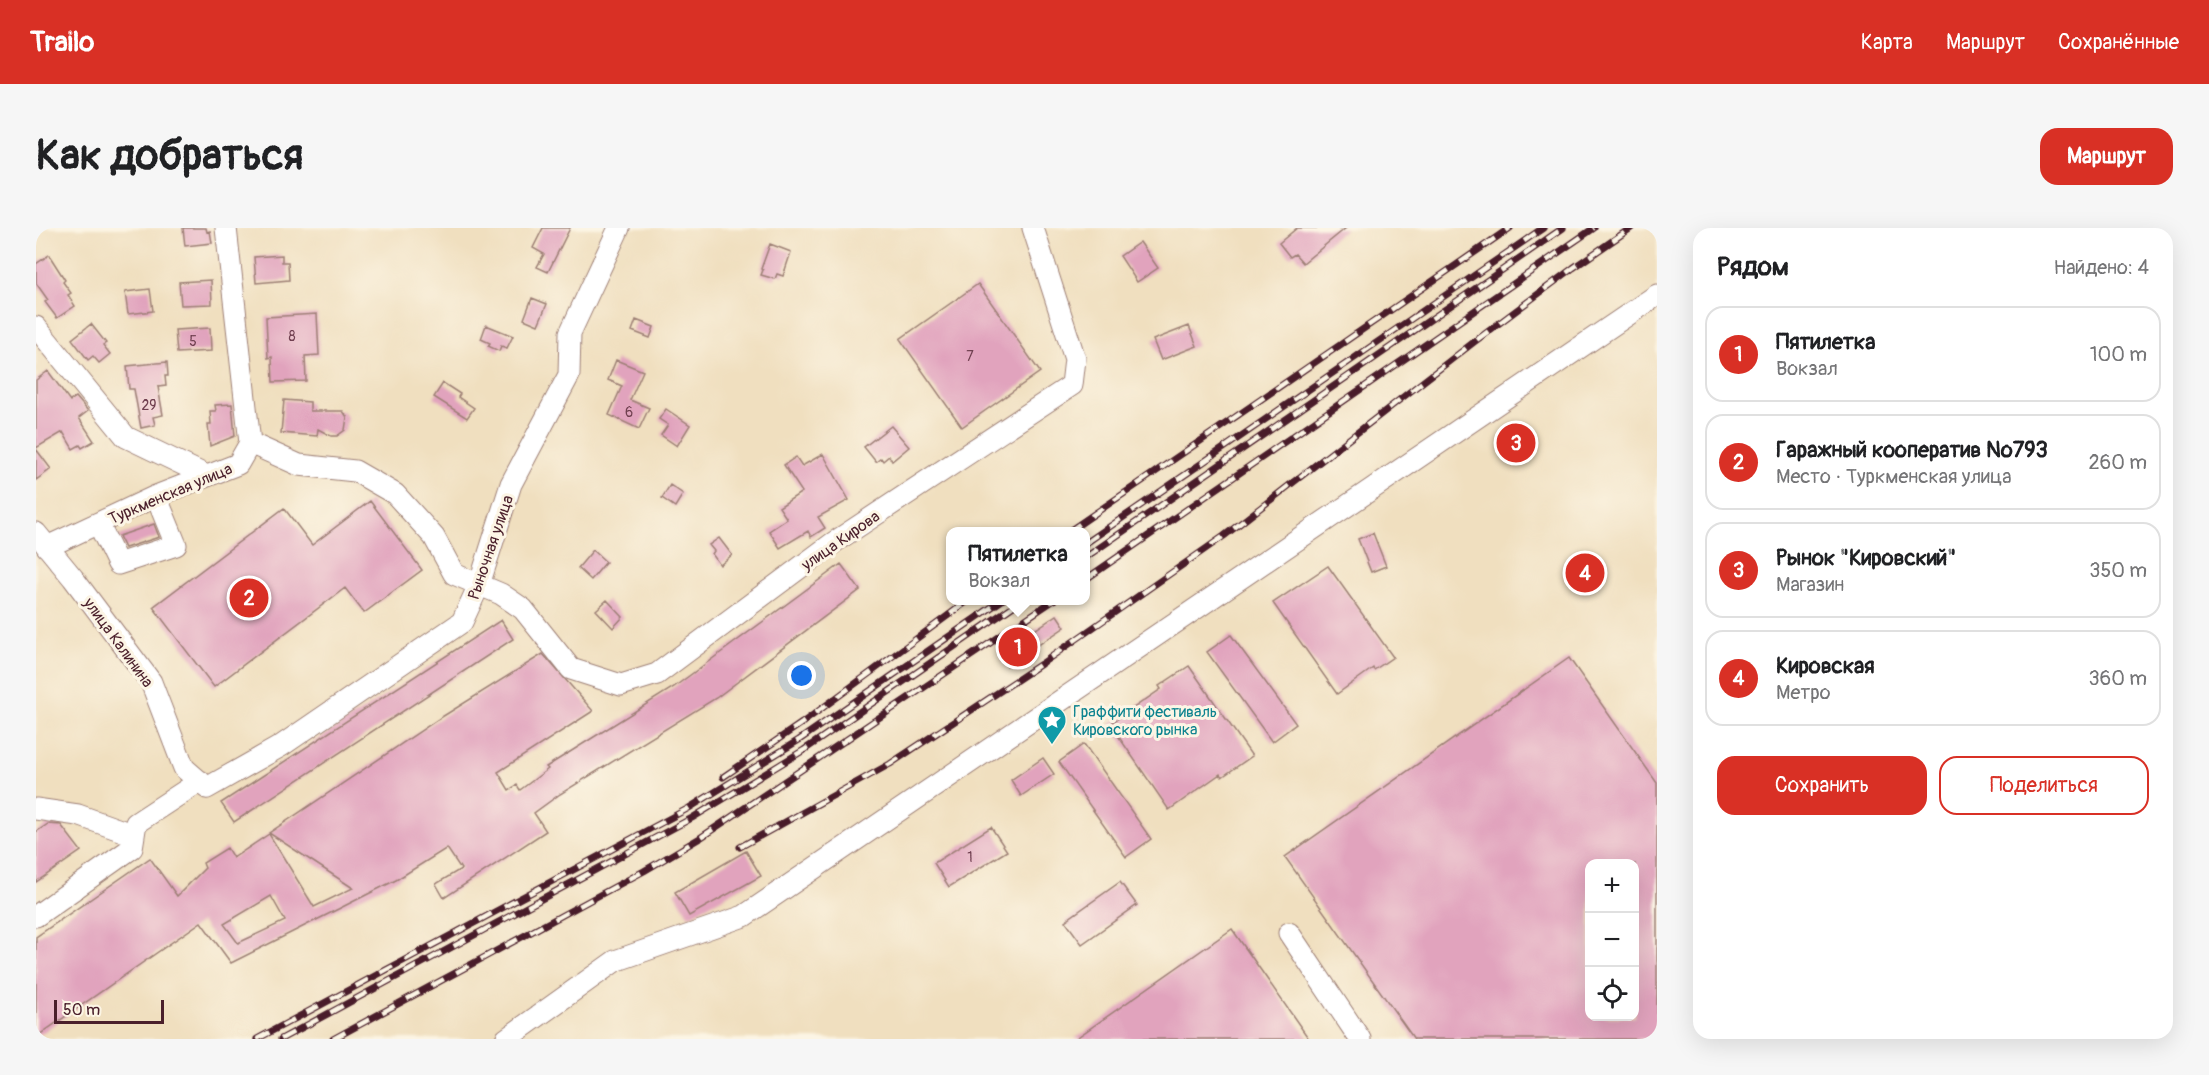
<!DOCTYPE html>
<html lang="ru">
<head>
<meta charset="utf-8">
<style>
  :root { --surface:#fff; --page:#f6f6f6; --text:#202124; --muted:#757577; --line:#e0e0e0; --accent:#d93025 }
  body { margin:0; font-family:Pangolin,sans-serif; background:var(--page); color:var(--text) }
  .controls { position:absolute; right:18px; bottom:18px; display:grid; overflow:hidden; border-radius:12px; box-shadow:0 6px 24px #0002 }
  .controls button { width:54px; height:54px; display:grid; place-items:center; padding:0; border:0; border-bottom:2px solid var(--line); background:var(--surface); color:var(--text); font:30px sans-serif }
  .scale { position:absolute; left:18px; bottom:15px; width:110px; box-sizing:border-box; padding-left:6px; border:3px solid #4a1f2b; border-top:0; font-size:16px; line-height:21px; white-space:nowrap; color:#4a1f2b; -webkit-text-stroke:4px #fcf5e5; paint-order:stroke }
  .you { position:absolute; left:766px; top:448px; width:21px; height:21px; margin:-15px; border:4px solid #fff; border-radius:50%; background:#1a73e8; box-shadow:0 0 0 9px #1a73e833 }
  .badge { display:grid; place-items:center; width:39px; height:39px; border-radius:50%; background:var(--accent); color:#fff; font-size:20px; font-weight:700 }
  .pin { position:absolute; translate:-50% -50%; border:3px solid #fff; box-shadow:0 2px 6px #0006 }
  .popup { position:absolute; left:910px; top:299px; width:144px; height:78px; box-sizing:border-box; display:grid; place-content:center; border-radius:12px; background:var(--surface); filter:drop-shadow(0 2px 4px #0005); font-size:20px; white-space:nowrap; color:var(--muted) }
  .popup b { font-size:22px; color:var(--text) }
  .popup::after { content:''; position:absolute; left:50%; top:100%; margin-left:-12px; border:12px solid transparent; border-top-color:var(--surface) }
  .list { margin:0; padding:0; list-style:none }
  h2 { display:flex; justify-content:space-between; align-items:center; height:78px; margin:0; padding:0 24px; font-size:26px }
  h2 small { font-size:20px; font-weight:400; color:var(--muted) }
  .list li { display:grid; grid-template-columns:39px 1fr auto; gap:18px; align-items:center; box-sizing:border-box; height:96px; margin:0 12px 12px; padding:0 12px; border:2px solid var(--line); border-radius:18px }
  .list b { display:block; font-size:22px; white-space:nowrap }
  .list p { margin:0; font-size:20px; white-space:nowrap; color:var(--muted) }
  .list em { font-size:20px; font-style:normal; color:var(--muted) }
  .actions { display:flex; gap:12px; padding:18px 24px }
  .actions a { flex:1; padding:14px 0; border:2px solid var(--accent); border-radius:18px; text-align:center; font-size:21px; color:var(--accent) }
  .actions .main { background:var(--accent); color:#fff }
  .icon { flex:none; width:33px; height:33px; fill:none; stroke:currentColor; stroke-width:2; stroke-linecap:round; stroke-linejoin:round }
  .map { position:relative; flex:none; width:1621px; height:811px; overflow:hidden; border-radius:18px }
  header { display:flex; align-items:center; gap:36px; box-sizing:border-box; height:84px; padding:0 30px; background:var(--accent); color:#fff }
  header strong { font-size:28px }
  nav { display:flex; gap:33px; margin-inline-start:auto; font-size:21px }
  .intro { display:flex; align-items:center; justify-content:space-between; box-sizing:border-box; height:144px; padding:0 36px }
  h1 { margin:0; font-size:42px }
  .button { padding:15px 27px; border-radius:18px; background:var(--accent); color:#fff; font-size:21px; font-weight:700 }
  main { display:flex; gap:36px; padding:0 36px }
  aside { flex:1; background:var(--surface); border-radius:18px; box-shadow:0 6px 24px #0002 }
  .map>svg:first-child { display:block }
  .building { fill:#e1a3bd; fill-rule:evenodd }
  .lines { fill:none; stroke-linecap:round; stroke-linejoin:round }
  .minor-casing { stroke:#9d7f75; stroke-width:23 }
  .minor { stroke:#fff; stroke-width:21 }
  .rail-casing { stroke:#4a1f2b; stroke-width:7 }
  .rail { stroke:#fcf5e5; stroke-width:4.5; stroke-dasharray:14; stroke-linecap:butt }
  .labels { text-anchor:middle; stroke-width:6; stroke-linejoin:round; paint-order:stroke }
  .number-label { font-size:14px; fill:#704050 }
  .street-label { font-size:16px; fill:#4a1f2b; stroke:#fcf5e5 }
  .culture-label { font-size:16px; fill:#0d838f; stroke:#fcf5e5; text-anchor:start }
</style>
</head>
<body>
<header>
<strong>Trailo</strong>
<nav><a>Карта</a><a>Маршрут</a><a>Сохранённые</a></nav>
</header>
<div class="intro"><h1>Как добраться</h1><a class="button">Маршрут</a></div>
<main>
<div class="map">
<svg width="1621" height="811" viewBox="0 0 1621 811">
  <rect width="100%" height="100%" fill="#fcf5e5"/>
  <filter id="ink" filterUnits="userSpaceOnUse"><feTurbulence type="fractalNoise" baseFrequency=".0167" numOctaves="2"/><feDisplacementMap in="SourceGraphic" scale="12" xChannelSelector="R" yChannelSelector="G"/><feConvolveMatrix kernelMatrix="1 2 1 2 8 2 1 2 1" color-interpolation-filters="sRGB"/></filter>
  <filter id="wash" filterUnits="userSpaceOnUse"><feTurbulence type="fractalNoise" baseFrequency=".008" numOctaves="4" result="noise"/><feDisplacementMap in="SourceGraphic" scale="24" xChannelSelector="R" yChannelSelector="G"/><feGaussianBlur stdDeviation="1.35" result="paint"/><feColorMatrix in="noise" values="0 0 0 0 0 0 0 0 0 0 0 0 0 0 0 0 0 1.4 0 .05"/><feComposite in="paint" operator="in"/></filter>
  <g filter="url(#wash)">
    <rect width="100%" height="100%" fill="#f0dfbf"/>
    <g id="blocks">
      <!-- building -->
      <path class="building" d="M147,0H170L171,4L174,3L176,15L149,18Z
        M507,0H534L512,44L501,39L508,26L497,20Z
        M1261,0H1310L1267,35L1259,26L1254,29L1243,15Z
        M1104,14L1122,40L1101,54L1084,28Z
        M734,16L755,24L747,48L741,46L739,51L725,47L727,42L725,41Z
        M13,27L29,52L27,54L35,65L32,67L39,78L21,90L9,74L12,72L0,55V36Z
        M246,27V34H252L253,52L220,55L218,29Z
        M175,52L176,76L145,77L143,54Z
        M942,56L1004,144L926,199L864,111Z
        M114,61L117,83L92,86L89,64Z
        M496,70L511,76L502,97L488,91Z
        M281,86L283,127L269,128L270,153L237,154L236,129L232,130L230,89Z
        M600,92L618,99L614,110L596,103Z
        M55,96L70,115L67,117L74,126L63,135L57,128L52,132L36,111Z
        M450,97L477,108L471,120L465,118L463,123L452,118L454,115L445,111Z
        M1153,98L1161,118L1125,132L1117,112Z
        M174,100L175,123L141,125L139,102Z
        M580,132L607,143L594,172L613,180L603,201L573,187L586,158L572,152Z
        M131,134L132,148H129L130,158L122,159L127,187L117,189L119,197L105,200L98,161H93L91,138Z
        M12,143L34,173L40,169L52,183L43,190L58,213L46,220L44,217L37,221L27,204L0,220V152Z
        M407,155L424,166L422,169L438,180L431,190L398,169Z
        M248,172L274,174V183H307L311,189L309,202L301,208H295L282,201L281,208L245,205Z
        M196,176L199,208L174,218L172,196H175L174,183H180L179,177Z
        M630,181L654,197L641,218L625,207L632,197L623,191Z
        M855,198L873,219L856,233L853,228L847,233L845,230L840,234L828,219Z
        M0,221L15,241L0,252Z
        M787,226L813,272L782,289L789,300L775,309L772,303L744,320L733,303L751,291L743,279L766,264L748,237L760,229L766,238Z
        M634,257L647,266L639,279L626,270Z
        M334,273L386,342L328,385L309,360L178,459L117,379L248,280L276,317Z
        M118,296L123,309L89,320L83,308Z
        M1337,305L1350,338L1335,344L1322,311Z
        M683,310L696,327L684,337L676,326L678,323L673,317Z
        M557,322L570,334L555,352L542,340Z
        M805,336L824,362L680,470L524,566L498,585L510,603L408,670L400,656L425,641L411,620L360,652L195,735L165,694L0,809V709L114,630L141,668L169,640L167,635L191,620L197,630L233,606L278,679L317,660L233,605L401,492L507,426L557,483L462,544L473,562L481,557L484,562L512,541L510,539L638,459ZM235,668L249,693L202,715L188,696Z
        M1292,338L1357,429L1338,442L1337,440L1301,466L1237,375Z
        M571,372L587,389L577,400L560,382Z
        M1021,387L1029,399L971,438L963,426Z
        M465,392L477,411L198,594L185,575Z
        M1195,407L1260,496L1236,514L1171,424Z
        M1533,430L1621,555V811H1378L1249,629ZM1554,636H1599V789H1554Z
        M1153,438L1216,528L1186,549L1184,546L1133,582L1074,496L1125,461L1123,458Z
        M1048,516L1115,611L1090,629L1023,534Z
        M1007,530L1018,546L985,568L975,552Z
        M12,596L25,597L45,623L0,654V604Z
        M955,599L971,623L913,659L898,635Z
        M710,623L725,648L653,688L639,664Z
        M1084,654L1101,677L1046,716L1029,693Z
        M1196,701L1273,811H1039Z"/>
    </g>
  </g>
  <g filter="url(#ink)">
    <use href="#blocks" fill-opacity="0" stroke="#9d7f75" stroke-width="1.5"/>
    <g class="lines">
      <!-- minor casing -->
      <g class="minor-casing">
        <path id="minor" d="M0,99L90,209L171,248
          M214,215L263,237L319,243L359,266L398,309L418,346L465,366L487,381L535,441L585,457L621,446L797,315L1036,157L1039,131L997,0
          M62,295L82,336L140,317L120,268
          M0,305L37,350L115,454L148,540L171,560L245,518L426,394L443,357L475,256L533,147L534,105L583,0
          M11,319L120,268L202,236L214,215L190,0
          M0,581L42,587L98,607
          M0,688L96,620L100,595L164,553
          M1253,705L1324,811
          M470,811L579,733L708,688L1621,67"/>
      </g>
      <!-- minor -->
      <use href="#minor" class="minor"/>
      <!-- rail casing -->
      <g class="rail-casing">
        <path id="rail" d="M1032,304L1474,0
          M1050,315L1507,0
          M1050,329L1527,0
          M1050,351L1558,0
          M687,549L766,495L933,372
          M704,619L854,536L1005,436L1188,308L1438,114L1537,40L1595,0
          M221,811L653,580L763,512L966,372
          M245,811L656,590L768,522L986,372
          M297,811L608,643L664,610L1018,372"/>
      </g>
      <!-- rail -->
      <use href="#rail" class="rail"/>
    </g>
  </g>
  <!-- icons -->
  <defs>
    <g id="sight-pin" transform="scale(1.5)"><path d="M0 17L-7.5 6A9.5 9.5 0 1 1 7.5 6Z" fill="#0f9aa8" stroke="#fcf5e5"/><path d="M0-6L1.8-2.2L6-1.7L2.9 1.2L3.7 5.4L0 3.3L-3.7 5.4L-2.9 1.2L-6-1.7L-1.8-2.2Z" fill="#fff"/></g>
  </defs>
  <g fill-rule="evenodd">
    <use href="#sight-pin" x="1016" y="492"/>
  </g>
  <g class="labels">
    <!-- number labels -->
    <g class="number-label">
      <text x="256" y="113">8</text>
      <text x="157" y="118">5</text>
      <text x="934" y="133">7</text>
      <text x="113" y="182">29</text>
      <text x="593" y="189">6</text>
      <text x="934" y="634">1</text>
    </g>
    <!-- street labels -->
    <g class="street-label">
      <text transform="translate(134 265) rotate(-23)" y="6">Туркменская улица</text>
      <text transform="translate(804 312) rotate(-35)" y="6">улица Кирова</text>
      <text transform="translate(454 319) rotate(-71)" y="6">Рыночная улица</text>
      <text transform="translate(83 414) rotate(54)" y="6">улица Калинина</text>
    </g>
    <!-- culture labels -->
    <g class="culture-label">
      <text x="1037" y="489">Граффити фестиваль<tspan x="1037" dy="18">Кировского рынка</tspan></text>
    </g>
  </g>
</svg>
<div class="controls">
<button>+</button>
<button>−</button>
<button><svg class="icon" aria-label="locate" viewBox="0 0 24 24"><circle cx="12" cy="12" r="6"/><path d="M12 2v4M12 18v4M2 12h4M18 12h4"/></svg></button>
</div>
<div class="scale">50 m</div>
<div class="you"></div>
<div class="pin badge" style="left:982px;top:419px">1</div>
<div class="popup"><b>Пятилетка</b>Вокзал</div>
<div class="pin badge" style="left:213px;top:370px">2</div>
<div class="pin badge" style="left:1480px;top:215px">3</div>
<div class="pin badge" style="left:1549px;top:345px">4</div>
</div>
<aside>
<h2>Рядом<small>Найдено: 4</small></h2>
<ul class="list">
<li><span class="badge">1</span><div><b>Пятилетка</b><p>Вокзал</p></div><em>100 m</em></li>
<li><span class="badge">2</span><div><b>Гаражный кооператив №793</b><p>Место · Туркменская улица</p></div><em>260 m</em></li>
<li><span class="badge">3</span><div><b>Рынок &quot;Кировский&quot;</b><p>Магазин</p></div><em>350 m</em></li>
<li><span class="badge">4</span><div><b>Кировская</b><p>Метро</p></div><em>360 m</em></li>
</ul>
<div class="actions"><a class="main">Сохранить</a><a>Поделиться</a></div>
</aside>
</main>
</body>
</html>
